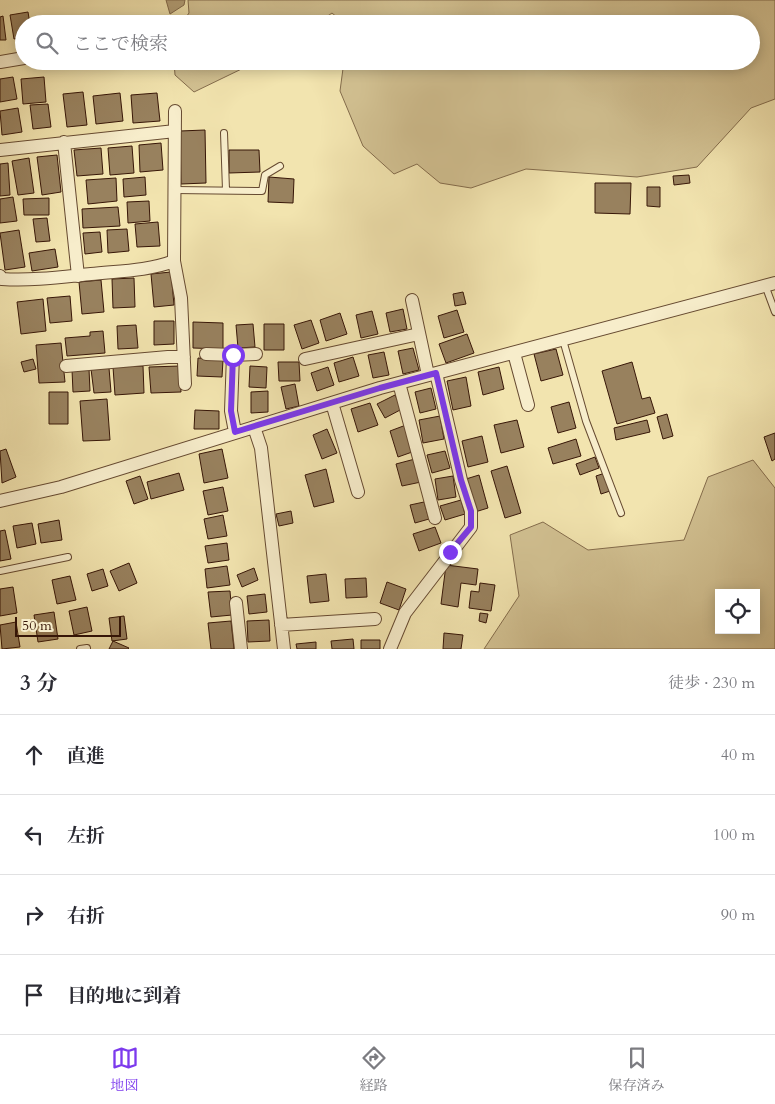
<!DOCTYPE html>
<html lang="ja">
<head>
<meta charset="utf-8">
<style>
  :root { --surface:#fff; --page:#f7f7f7; --text:#2b2b33; --muted:#7c7c81; --line:#e1e1e2; --accent:#7c3aed }
  body { margin:0; font-family:Cardo,"Noto Serif JP",serif; background:var(--page); color:var(--text) }
  .controls { position:absolute; right:15px; bottom:15px; display:grid; overflow:hidden; border-radius:0px; box-shadow:0 2px 12px #0003 }
  .controls button { width:45px; height:45px; display:grid; place-items:center; padding:0; border:0; border-bottom:1px solid var(--line); background:var(--surface); color:var(--text); font:25px sans-serif }
  .scale { position:absolute; left:15px; bottom:12px; width:106px; box-sizing:border-box; padding-left:5px; border:2px solid #371607; border-top:0; font-size:14px; line-height:18px; white-space:nowrap; color:#371607; -webkit-text-stroke:4px #f7edcb; paint-order:stroke }
  .stop { position:absolute; width:15px; height:15px; margin:-11px; border:4px solid #7c3aed; border-radius:50%; background:#fff }
  .stop.end { background:#7c3aed; border-color:#fff; box-shadow:0 1px 5px #0008 }
  .list { margin:0; padding:0; list-style:none }
  h2 { display:flex; justify-content:space-between; align-items:center; height:65px; margin:0; padding:0 20px; font-size:21px }
  h2 small { font-size:16px; font-weight:400; color:var(--muted) }
  .list li { display:grid; grid-template-columns:32px 1fr auto; gap:15px; align-items:center; box-sizing:border-box; height:80px; padding:0 20px; border-top:1px solid var(--line) }
  .list b { display:block; font-size:19px; white-space:nowrap }
  .list em { font-size:16px; font-style:normal; color:var(--muted) }
  .icon { flex:none; width:28px; height:28px; fill:none; stroke:currentColor; stroke-width:2; stroke-linecap:round; stroke-linejoin:round }
  .map { position:relative; flex:none; width:775px; height:649px; overflow:hidden }
  .search { position:absolute; background:var(--surface); box-shadow:0 2px 12px #0003; left:15px; right:15px; top:15px; height:55px; display:flex; align-items:center; gap:12px; box-sizing:border-box; padding:0 18px; border-radius:28px; color:var(--muted); font-size:19px }
  .sheet { height:385px; background:var(--surface) }
  nav { display:flex; justify-content:space-around; align-items:center; box-sizing:border-box; height:70px; border-top:1px solid var(--line); background:var(--surface); font-size:14px; color:var(--muted) }
  nav a { display:grid; justify-items:center; gap:2px }
  nav .on { color:var(--accent) }
  .map>svg:first-child { display:block }
  .green { fill:#d2c192; stroke:#846c4c; fill-rule:evenodd }
  .water { fill:#b29e76; stroke:#81684a }
  .building { fill:#98815e; stroke:#371607 }
  .lines { fill:none; stroke-linecap:round; stroke-linejoin:round }
  .service-casing { stroke:#664a31; stroke-width:8 }
  .minor-casing { stroke:#664a31; stroke-width:14 }
  .service { stroke:#f7edcb; stroke-width:6 }
  .minor { stroke:#f7edcb; stroke-width:12 }
  .route { stroke:#7c3aed; stroke-width:6 }
</style>
</head>
<body>
<div class="map">
<svg width="775" height="649" viewBox="0 0 775 649">
  <rect width="100%" height="100%" fill="#f2e4af"/>
  <filter id="stains"><feTurbulence type="fractalNoise" baseFrequency=".004" numOctaves="4"/><feColorMatrix values="0 0 0 0 .2 0 0 0 0 .09 0 0 0 0 .02 0 0 0 .5 -.17"/></filter>
  <radialGradient id="worn" r=".72"><stop offset=".6" stop-color="#630" stop-opacity="0"/><stop offset="1" stop-color="#630" stop-opacity=".3"/></radialGradient>
  <!-- green -->
  <path class="green" d="M188,0H775V99L751,108L697,167L637,177L526,169L471,188L440,183L417,164L394,174L363,146L340,91L344,61H751V24H345L332,13L316,24H181L189,13Z
    M174,61H258L194,92L175,75Z
    M753,460L775,488V649H484L519,596L510,535L543,522L588,550L684,540L708,477ZM719,593H756V630H719Z"/>
  <!-- water -->
  <path class="water" d="M166,0H185L184,5L170,14Z"/>
  <!-- building -->
  <path class="building" d="M28,12L30,24H24V37L14,39L10,15Z
    M3,16L6,40H0V17Z
    M13,77L17,99L0,102V79Z
    M44,77L46,102L23,104L21,79Z
    M83,92L87,125L67,127L63,94Z
    M120,93L123,121L96,124L93,96Z
    M157,93L160,121L133,123L131,95Z
    M48,104L51,127L33,129L30,105Z
    M18,108L22,132L2,135L0,111Z
    M205,130L206,183L181,184L180,131Z
    M161,143L163,170L140,172L139,145Z
    M132,146L134,173L110,175L108,148Z
    M101,148L103,174L77,176L74,150Z
    M229,150H259L260,172L229,173Z
    M57,155L61,192L42,195L37,157Z
    M29,158L34,193L18,195L12,161Z
    M8,163L10,195L0,196V164Z
    M689,175L690,183L674,185L673,176Z
    M145,177L146,195L124,197L123,179Z
    M269,177L294,179L293,203L268,202Z
    M116,178L117,201L88,204L86,180Z
    M595,183H631L630,214L595,213Z
    M647,187H660V207L647,206Z
    M13,197L17,221L0,223V199Z
    M49,198V215H24L23,199Z
    M149,201L150,221L128,223L127,202Z
    M118,207L120,226L83,228L82,209Z
    M47,218L50,241L36,242L33,219Z
    M158,222L160,246L137,247L135,224Z
    M127,229L129,251L108,253L107,230Z
    M19,230L25,267L5,270L0,233Z
    M100,232L102,252L85,254L83,233Z
    M55,249L58,267L32,271L29,253Z
    M171,272L174,305L154,307L151,274Z
    M134,278L135,307L113,308L112,279Z
    M101,280L104,312L82,314L79,282Z
    M463,292L466,304L455,306L453,294Z
    M70,296L72,321L50,323L47,298Z
    M43,299L46,331L21,334L17,302Z
    M403,309L407,329L390,332L386,313Z
    M457,310L464,332L444,338L438,316Z
    M372,311L378,334L361,338L356,315Z
    M340,313L347,334L326,341L320,320Z
    M311,320L319,343L302,349L294,325Z
    M154,321H174V344L154,345Z
    M193,322L223,323V349L193,348Z
    M253,324L255,347L238,348L236,325Z
    M264,324H284V350H264Z
    M136,325L138,348L118,349L117,326Z
    M103,331L105,353L67,356L65,338L90,336V332Z
    M467,334L474,353L446,363L439,344Z
    M61,343L65,382L39,383L36,345Z
    M413,348L419,370L403,374L398,351Z
    M556,349L563,375L541,381L534,354Z
    M384,352L389,375L373,378L368,355Z
    M353,357L359,376L339,382L334,363Z
    M198,358L223,360L222,377L197,376Z
    M33,359L36,369L24,372L21,362Z
    M278,362H299L300,381H279Z
    M632,362L642,399L650,397L655,413L617,424L602,371Z
    M143,366L144,393L115,395L113,367Z
    M180,366L181,392L151,393L149,367Z
    M250,366L267,367L266,388L249,387Z
    M328,367L334,385L317,391L311,373Z
    M499,367L504,389L483,395L478,372Z
    M109,368L111,392L94,393L91,369Z
    M89,369L90,391L73,392L72,370Z
    M466,377L471,406L453,410L447,381Z
    M295,384L299,406L286,409L281,387Z
    M431,388L436,409L420,413L415,392Z
    M268,391V412L251,413V392Z
    M49,392H68V424H49Z
    M395,395L402,409L385,418L377,404Z
    M107,399L110,440L83,441L80,401Z
    M569,402L576,428L558,433L551,407Z
    M370,403L378,425L358,432L351,409Z
    M195,410L219,411V429H194Z
    M667,414L673,436L663,439L657,417Z
    M440,416L444,439L423,443L419,420Z
    M517,420L524,447L501,453L494,425Z
    M647,420L650,432L616,440L614,428Z
    M406,425L415,451L398,457L390,431Z
    M327,429L337,453L322,459L313,435Z
    M775,433V459L772,461L764,437Z
    M482,436L488,462L468,467L462,441Z
    M576,439L581,456L553,464L548,448Z
    M6,449L16,477L2,483L0,451Z
    M222,449L228,478L204,483L199,454Z
    M445,451L450,468L432,473L427,455Z
    M595,457L599,468L580,475L576,464Z
    M415,459L421,482L402,486L396,464Z
    M507,466L521,513L505,518L491,471Z
    M326,469L334,502L314,507L305,475Z
    M179,473L184,490L151,499L147,482Z
    M605,473L610,491L601,494L596,476Z
    M479,475L488,508L475,512L466,479Z
    M140,476L148,499L134,504L126,481Z
    M453,476L456,497L438,500L435,479Z
    M223,487L228,511L208,515L203,491Z
    M461,500L465,514L445,520L440,506Z
    M424,502L429,519L415,523L410,505Z
    M291,511L293,523L279,526L276,514Z
    M223,515L227,536L208,539L204,519Z
    M59,520L62,540L41,543L38,524Z
    M32,523L36,544L17,548L13,526Z
    M435,527L441,543L419,551L413,534Z
    M5,530L11,559L0,561V531Z
    M227,543L229,560L208,563L205,546Z
    M129,563L137,583L119,591L110,571Z
    M446,565L478,569L476,585L461,583L458,607L441,604Z
    M227,566L230,585L207,588L205,569Z
    M254,568L258,580L242,587L237,575Z
    M103,569L108,586L92,591L87,574Z
    M326,574L329,601L310,603L307,576Z
    M70,576L76,600L57,604L52,580Z
    M366,578L367,597L346,598L345,579Z
    M387,582L406,589L399,610L380,603Z
    M480,583L495,585L491,611L469,608L471,591L479,592Z
    M13,587L17,613L0,616V589Z
    M230,591L232,615L211,617L208,592Z
    M265,594L267,612L249,614L247,596Z
    M87,607L92,631L74,635L69,611Z
    M54,612L58,639L38,642L34,615Z
    M480,613L488,614L486,623L479,621Z
    M124,616L127,639L112,641L109,618Z
    M269,620L270,641L248,642L247,621Z
    M231,621L234,649H211L208,623Z
    M16,622L20,647L2,649L0,625Z
    M444,633L463,635L461,649H443Z
    M353,639L354,649H332L331,641Z
    M361,640H380V649H361Z
    M113,641L129,648L128,649H109Z
    M316,642V649H297L296,644Z"/>
  <g class="lines">
    <!-- service casing -->
    <g class="service-casing">
      <path id="service" d="M224,133L226,190
        M175,190L262,191L265,175L280,166
        M765,285L775,312
        M563,340L586,421L621,513
        M0,571L68,557
        M80,649L87,648"/>
    </g>
    <!-- minor casing -->
    <g class="minor-casing">
      <path id="minor" d="M0,62L24,58
        M64,142L78,276
        M0,150L175,131
        M174,261L181,298L185,384
        M0,276L2,279C31,281 61,277 91,274C119,271 148,271 174,261L175,111
        M412,300L428,375
        M514,353L528,405
        M206,354L233,355
        M305,359L419,334
        M66,366L168,357H184
        M399,383L435,518
        M332,403L358,492
        M254,427L261,448L284,649
        M235,432L231,411L233,355L256,354
        M0,501L61,487L380,388L775,283
        M236,603L241,649
        M281,625L375,619
        M390,649L405,613L471,527V511L461,480L436,373"/>
    </g>
    <!-- service -->
    <use href="#service" class="service"/>
    <!-- minor -->
    <use href="#minor" class="minor"/>
  </g>
  <g class="lines">
    <!-- route -->
    <path class="route" d="M233,355L231,411L235,432L380,388L436,373L461,480L471,511V527L450,552"/>
  </g>
  <rect width="100%" height="100%" filter="url(#stains)"/>
  <rect width="100%" height="100%" fill="url(#worn)"/>
</svg>
<div class="controls">
<button><svg class="icon" aria-label="locate" viewBox="0 0 24 24"><circle cx="12" cy="12" r="6"/><path d="M12 2v4M12 18v4M2 12h4M18 12h4"/></svg></button>
</div>
<div class="scale">50 m</div>
<div class="stop" style="left:233px;top:355px"></div>
<div class="stop end" style="left:450px;top:552px"></div>
<div class="search"><svg class="icon" aria-label="search" viewBox="0 0 24 24"><circle cx="10" cy="10" r="6"/><path d="M15 15l6 6"/></svg>ここで検索</div>
</div>
<section class="sheet">
<h2>3 分<small>徒歩 · 230 m</small></h2>
<ul class="list">
<li><svg class="icon" aria-label="ahead" viewBox="0 0 24 24"><path d="M12 20V5M6 11l6-6 6 6"/></svg><div><b>直進</b></div><em>40 m</em></li>
<li><svg class="icon" aria-label="left" viewBox="0 0 24 24"><path d="M17 20v-9H6M10 6l-5 5 5 5"/></svg><div><b>左折</b></div><em>100 m</em></li>
<li><svg class="icon" aria-label="right" viewBox="0 0 24 24"><path d="M7 20v-9h11M14 6l5 5-5 5"/></svg><div><b>右折</b></div><em>90 m</em></li>
<li><svg class="icon" aria-label="arrive" viewBox="0 0 24 24"><path d="M6 21V4h12l-3 4 3 4H6"/></svg><div><b>目的地に到着</b></div></li>
</ul>
</section>
<nav>
<a class="on"><svg class="icon" aria-label="map" viewBox="0 0 24 24"><path d="M3 6l6-2 6 2 6-2v14l-6 2-6-2-6 2zM9 4v14M15 6v14"/></svg>地図</a>
<a><svg class="icon" aria-label="directions" viewBox="0 0 24 24"><path d="M12 3l9 9-9 9-9-9zM9 14v-3h6M13 9l2 2-2 2"/></svg>経路</a>
<a><svg class="icon" aria-label="saved" viewBox="0 0 24 24"><path d="M7 4h10v16l-5-4-5 4z"/></svg>保存済み</a>
</nav>
</body>
</html>
